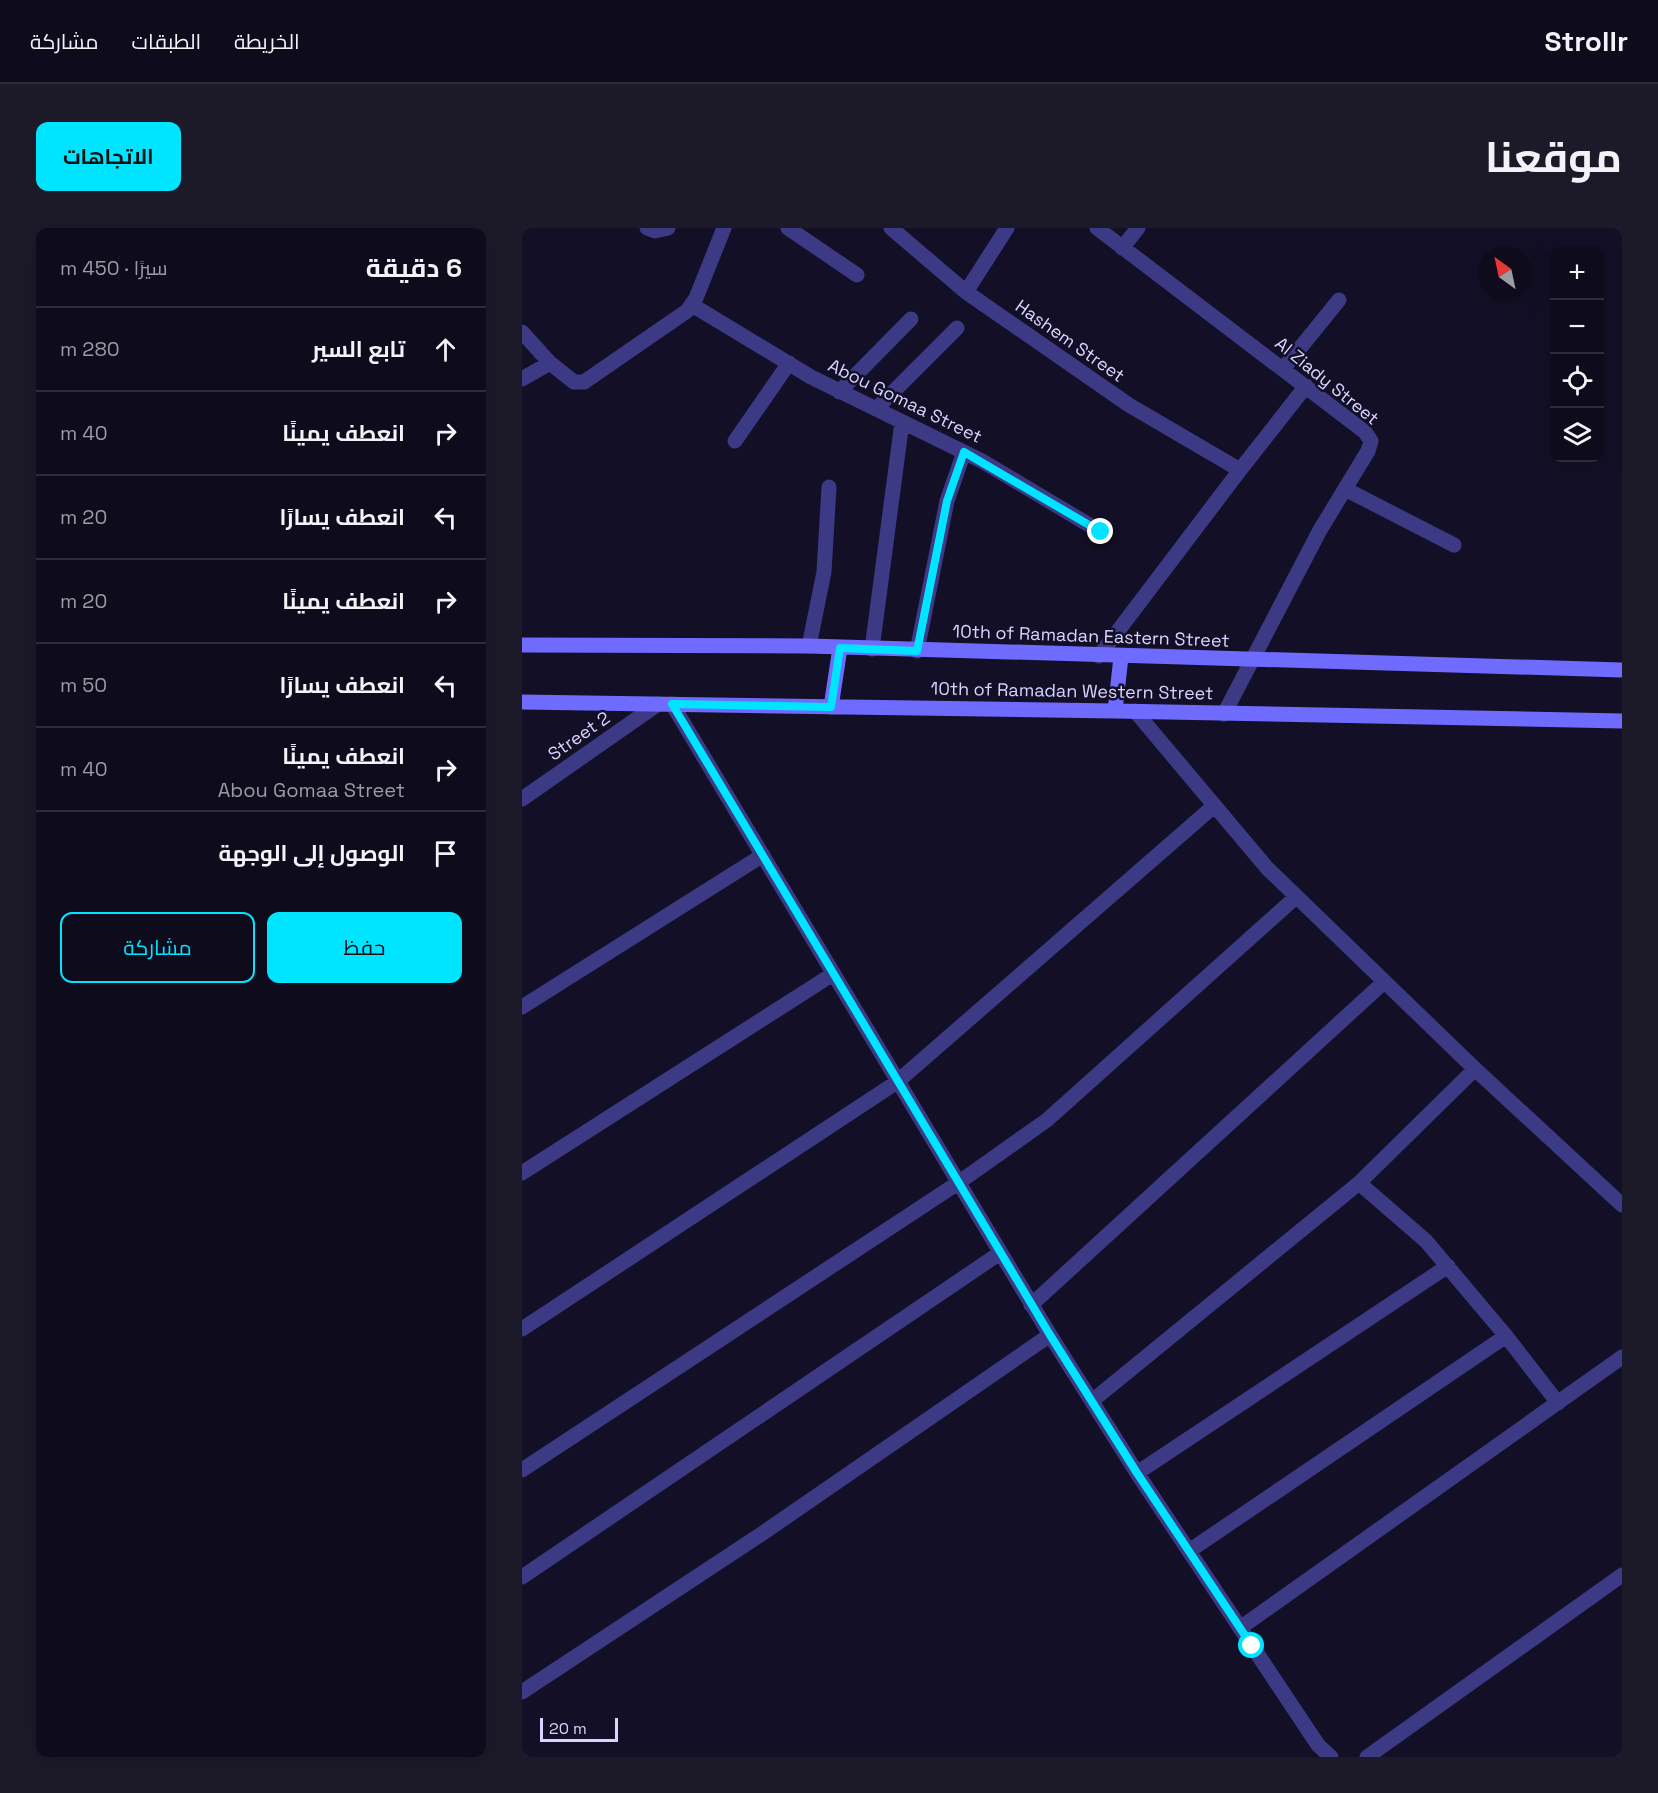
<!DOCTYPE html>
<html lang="ar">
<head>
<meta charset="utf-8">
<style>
  :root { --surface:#0e0b1c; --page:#1c1929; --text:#f1f3f6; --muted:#9b9ba3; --line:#2e2b3b; --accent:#00e5ff }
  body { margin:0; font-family:"Space Grotesk",Cairo,sans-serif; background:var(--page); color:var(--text); direction:rtl }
  .controls { position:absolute; right:18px; top:18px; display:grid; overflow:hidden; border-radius:12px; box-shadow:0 6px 24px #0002 }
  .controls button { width:54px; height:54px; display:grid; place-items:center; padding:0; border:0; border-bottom:2px solid var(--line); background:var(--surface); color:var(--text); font:30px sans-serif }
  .compass { position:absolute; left:956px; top:18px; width:54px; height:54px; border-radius:50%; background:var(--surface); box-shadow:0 6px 24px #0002; rotate:327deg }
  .scale { position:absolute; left:18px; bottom:15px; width:78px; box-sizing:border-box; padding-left:6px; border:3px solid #d9d4ff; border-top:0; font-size:16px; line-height:21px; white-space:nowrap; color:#d9d4ff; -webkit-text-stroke:4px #130f26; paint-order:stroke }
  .stop { position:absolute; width:18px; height:18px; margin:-14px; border:4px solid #00e5ff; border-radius:50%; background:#fff }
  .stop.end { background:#00e5ff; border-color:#fff; box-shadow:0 2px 6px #0008 }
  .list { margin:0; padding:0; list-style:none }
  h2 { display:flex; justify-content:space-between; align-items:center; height:78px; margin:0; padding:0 24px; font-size:26px }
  h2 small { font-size:20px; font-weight:400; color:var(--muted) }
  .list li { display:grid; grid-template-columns:39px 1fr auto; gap:18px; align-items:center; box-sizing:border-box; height:84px; padding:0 24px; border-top:2px solid var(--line) }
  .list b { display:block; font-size:22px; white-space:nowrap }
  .list p { margin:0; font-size:20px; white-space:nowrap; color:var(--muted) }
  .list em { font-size:20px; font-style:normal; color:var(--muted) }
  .actions { display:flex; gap:12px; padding:18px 24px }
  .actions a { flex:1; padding:14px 0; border:2px solid var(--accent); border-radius:12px; text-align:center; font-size:21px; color:var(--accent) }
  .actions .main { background:var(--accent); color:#111 }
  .icon { flex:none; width:33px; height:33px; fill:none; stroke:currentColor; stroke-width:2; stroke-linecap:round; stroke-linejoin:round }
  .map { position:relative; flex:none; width:1100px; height:1529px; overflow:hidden; direction:ltr; border-radius:12px }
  header { display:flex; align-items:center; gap:36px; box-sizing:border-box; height:84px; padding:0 30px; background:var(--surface); border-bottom:2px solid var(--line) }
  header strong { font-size:28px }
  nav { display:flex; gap:33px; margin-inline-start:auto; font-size:21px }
  .intro { display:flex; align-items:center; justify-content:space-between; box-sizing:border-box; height:144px; padding:0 36px }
  h1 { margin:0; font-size:42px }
  .button { padding:15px 27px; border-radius:12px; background:var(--accent); color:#111; font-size:21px; font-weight:700 }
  main { display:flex; gap:36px; padding:0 36px }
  aside { flex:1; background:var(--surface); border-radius:12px; box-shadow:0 6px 24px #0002 }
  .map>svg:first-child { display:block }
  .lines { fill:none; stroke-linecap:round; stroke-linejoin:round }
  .street { stroke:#3d3a85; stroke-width:15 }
  .secondary { stroke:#6f6bff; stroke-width:15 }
  .route { stroke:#00e5ff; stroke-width:8 }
  .labels { text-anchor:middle; stroke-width:5; stroke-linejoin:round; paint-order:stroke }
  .street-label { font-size:18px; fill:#d9d4ff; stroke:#130f26 }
</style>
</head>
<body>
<header>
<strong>Strollr</strong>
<nav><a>الخريطة</a><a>الطبقات</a><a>مشاركة</a></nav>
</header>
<div class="intro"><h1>موقعنا</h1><a class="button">الاتجاهات</a></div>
<main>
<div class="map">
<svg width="1100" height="1529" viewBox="0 0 1100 1529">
  <rect width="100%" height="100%" fill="#130f26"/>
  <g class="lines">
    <!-- street -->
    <path class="street" d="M125,0L133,3L146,0
      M266,0L335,47
      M369,0L444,64L607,177L718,242
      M575,0L843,204L849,213L846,223L798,302L702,486
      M600,20L616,0
      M444,64L485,0
      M170,77L289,149L460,233L579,304
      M0,104L28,135
      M761,141L817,72
      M0,151L28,135L52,154H62L165,83L174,70L202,0
      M317,164L389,91
      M354,181L435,100
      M213,213L267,135
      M823,261L932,317
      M287,418L302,344L307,259
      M350,421L380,194
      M395,423L425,273L442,224
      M577,428L718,242L784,158
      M150,476L528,1107L615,1245L796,1517L809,1529
      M613,483L745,640L953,841L1100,977
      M0,571L136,476
      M0,779L241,627
      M0,945L311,746
      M837,955L904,1013L984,1108L1036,1175
      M509,1077L862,754
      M0,1101L375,854L692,578
      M570,1173L837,955L953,841
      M0,1242L436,955L525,892L774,669
      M615,1245L926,1038
      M667,1323L984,1108
      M0,1349L478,1025
      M718,1400L1100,1129
      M0,1464L241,1305L528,1107
      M845,1529L1100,1347"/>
    <!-- secondary -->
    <path class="secondary" d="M0,417L287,418L1100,442
      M0,474L593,483L1100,493
      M309,479L318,420
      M593,483L599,429"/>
  </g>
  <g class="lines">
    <!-- route -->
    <path class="route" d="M579,304L442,224L425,273L395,423L318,420L309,479L150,476L528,1107L615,1245L730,1418"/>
  </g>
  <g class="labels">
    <!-- street labels -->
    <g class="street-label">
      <text transform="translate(548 113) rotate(35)" y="6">Hashem Street</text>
      <text transform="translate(805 153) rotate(39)" y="6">Al Ziady Street</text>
      <text transform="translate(383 173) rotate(26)" y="6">Abou Gomaa Street</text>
      <text transform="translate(569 408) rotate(2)" y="6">10th of Ramadan Eastern Street</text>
      <text transform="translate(550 463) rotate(1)" y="6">10th of Ramadan Western Street</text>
      <text transform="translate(57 508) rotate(-35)" y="6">Street 2</text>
    </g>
  </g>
</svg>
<div class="controls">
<button>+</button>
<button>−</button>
<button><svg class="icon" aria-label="locate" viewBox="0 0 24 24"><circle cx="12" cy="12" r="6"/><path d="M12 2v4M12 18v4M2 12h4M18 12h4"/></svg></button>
<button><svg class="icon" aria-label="layers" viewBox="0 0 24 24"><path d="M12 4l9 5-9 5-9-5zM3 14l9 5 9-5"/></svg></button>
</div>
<svg class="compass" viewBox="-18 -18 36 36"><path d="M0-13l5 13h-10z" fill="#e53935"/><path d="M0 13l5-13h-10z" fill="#9b9ba3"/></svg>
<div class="scale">20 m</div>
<div class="stop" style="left:730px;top:1418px"></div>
<div class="stop end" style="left:579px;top:304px"></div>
</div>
<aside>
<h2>6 دقيقة<small>سيرًا · 450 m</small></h2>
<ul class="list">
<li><svg class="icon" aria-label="ahead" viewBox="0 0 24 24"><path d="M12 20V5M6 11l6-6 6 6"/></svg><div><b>تابع السير</b></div><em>280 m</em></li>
<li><svg class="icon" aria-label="right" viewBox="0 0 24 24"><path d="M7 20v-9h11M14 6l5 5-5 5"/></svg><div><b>انعطف يمينًا</b></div><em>40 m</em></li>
<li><svg class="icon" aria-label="left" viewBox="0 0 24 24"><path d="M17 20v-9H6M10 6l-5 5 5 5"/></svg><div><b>انعطف يسارًا</b></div><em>20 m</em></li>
<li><svg class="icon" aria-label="right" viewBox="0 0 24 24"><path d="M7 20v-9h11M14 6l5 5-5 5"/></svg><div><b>انعطف يمينًا</b></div><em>20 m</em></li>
<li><svg class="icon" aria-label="left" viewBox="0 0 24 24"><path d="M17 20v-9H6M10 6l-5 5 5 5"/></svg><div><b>انعطف يسارًا</b></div><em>50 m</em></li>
<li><svg class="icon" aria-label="right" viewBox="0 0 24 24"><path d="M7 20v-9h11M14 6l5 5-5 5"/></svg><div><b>انعطف يمينًا</b><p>Abou Gomaa Street</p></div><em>40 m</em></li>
<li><svg class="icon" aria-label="arrive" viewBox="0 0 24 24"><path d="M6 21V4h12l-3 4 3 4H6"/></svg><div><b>الوصول إلى الوجهة</b></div></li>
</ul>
<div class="actions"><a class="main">حفظ</a><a>مشاركة</a></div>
</aside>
</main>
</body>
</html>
